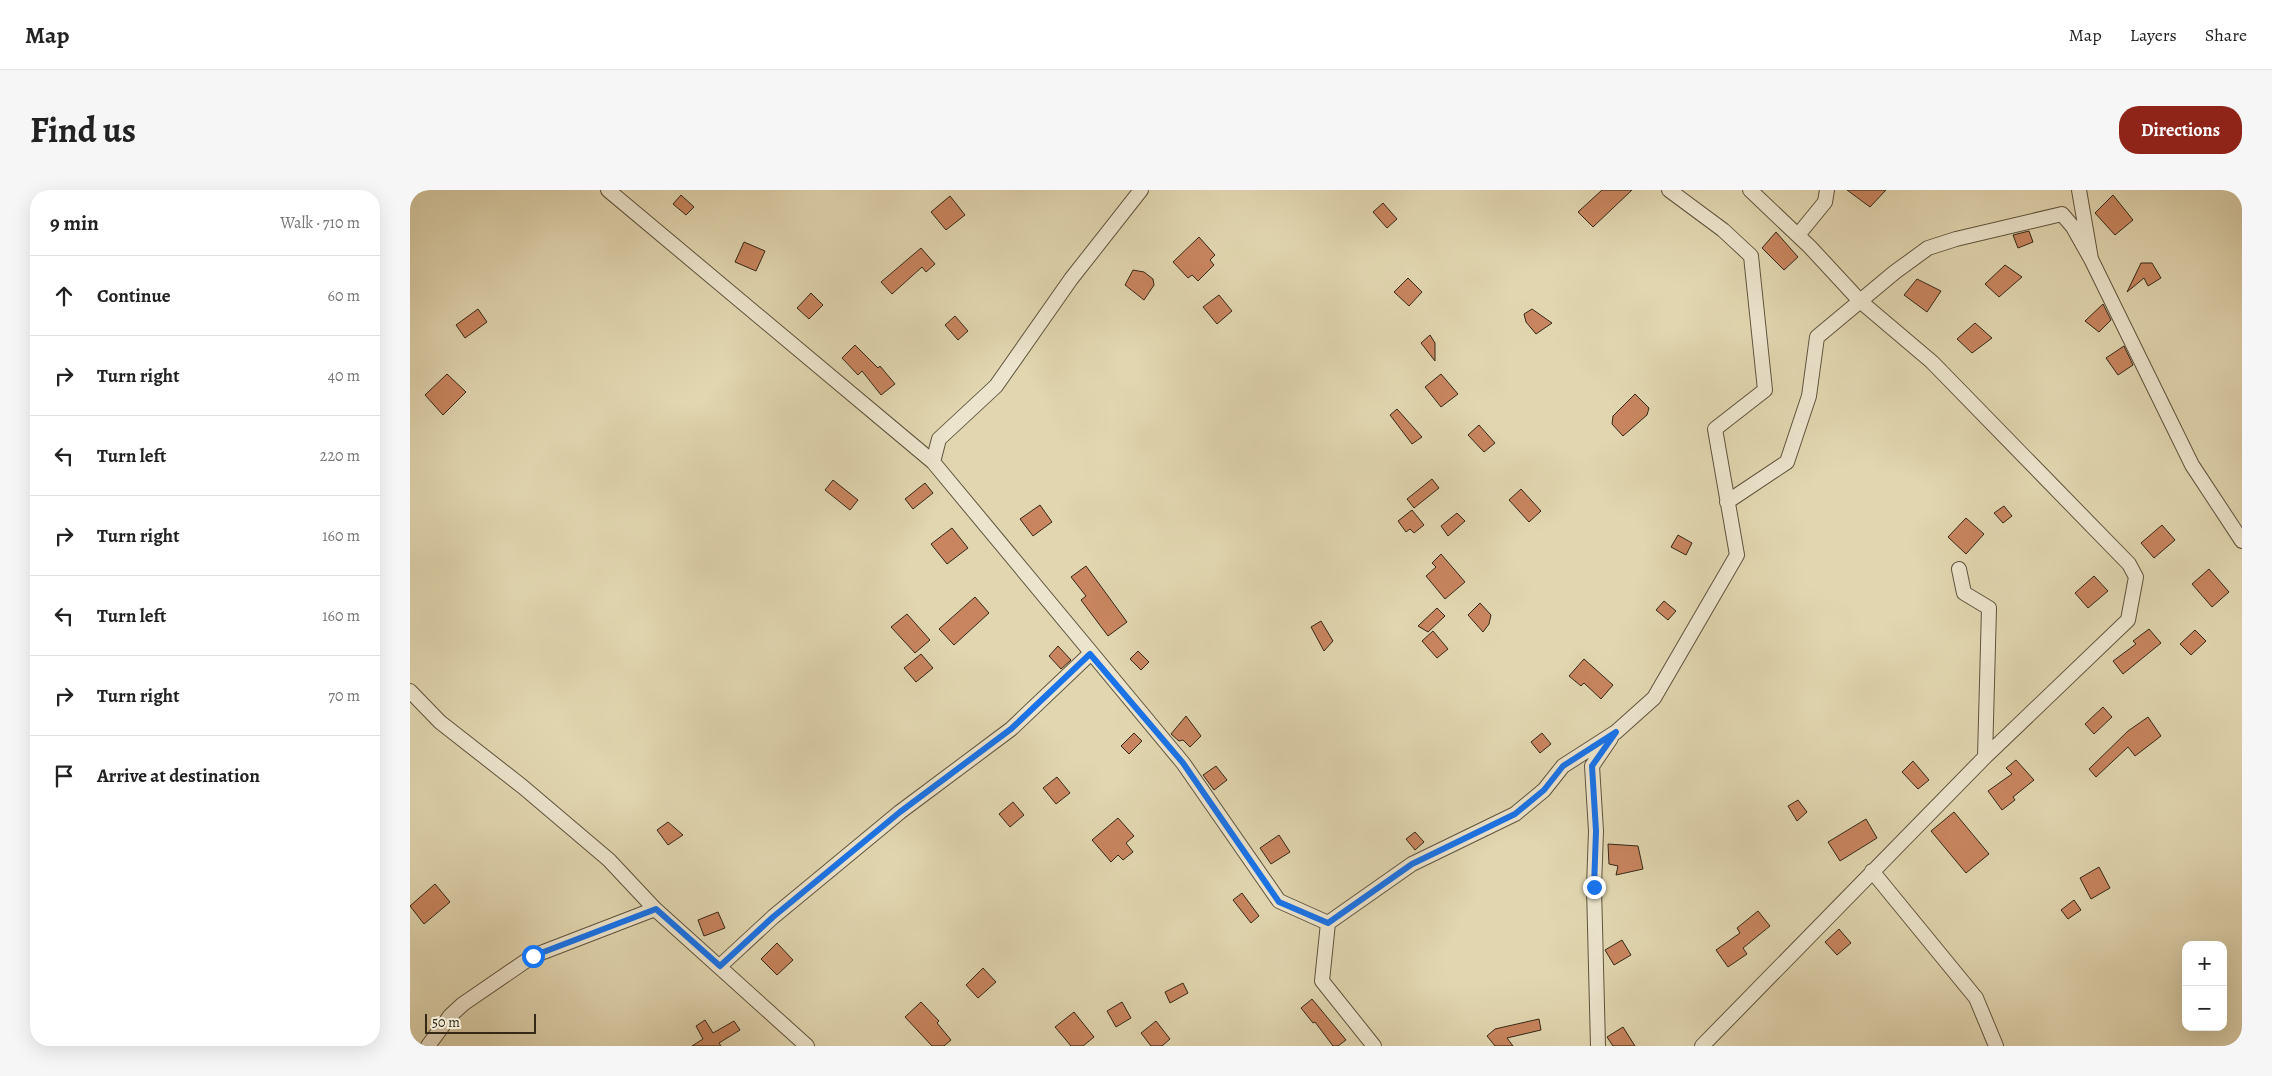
<!DOCTYPE html>
<html lang="en">
<head>
<meta charset="utf-8">
<style>
  :root { --surface:#fff; --page:#f6f6f6; --text:#222; --muted:#767676; --line:#e0e0e0; --accent:#8f2418 }
  body { margin:0; font-family:Alegreya,serif; background:var(--page); color:var(--text) }
  .controls { position:absolute; right:15px; bottom:15px; display:grid; overflow:hidden; border-radius:10px; box-shadow:0 5px 20px #0002 }
  .controls button { width:45px; height:45px; display:grid; place-items:center; padding:0; border:0; border-bottom:1px solid var(--line); background:var(--surface); color:var(--text); font:25px sans-serif }
  .scale { position:absolute; left:15px; bottom:12px; width:111px; box-sizing:border-box; padding-left:5px; border:2px solid #342817; border-top:0; font-size:14px; line-height:18px; white-space:nowrap; color:#342817; -webkit-text-stroke:4px #ece4cc; paint-order:stroke }
  .stop { position:absolute; width:15px; height:15px; margin:-11px; border:4px solid #1a73e8; border-radius:50%; background:#fff }
  .stop.end { background:#1a73e8; border-color:#fff; box-shadow:0 1px 5px #0008 }
  .list { margin:0; padding:0; list-style:none }
  h2 { display:flex; justify-content:space-between; align-items:center; height:65px; margin:0; padding:0 20px; font-size:21px }
  h2 small { font-size:16px; font-weight:400; color:var(--muted) }
  .list li { display:grid; grid-template-columns:32px 1fr auto; gap:15px; align-items:center; box-sizing:border-box; height:80px; padding:0 20px; border-top:1px solid var(--line) }
  .list b { display:block; font-size:19px; white-space:nowrap }
  .list em { font-size:16px; font-style:normal; color:var(--muted) }
  .icon { flex:none; width:28px; height:28px; fill:none; stroke:currentColor; stroke-width:2; stroke-linecap:round; stroke-linejoin:round }
  .map { position:relative; flex:none; width:1832px; height:856px; overflow:hidden; border-radius:20px }
  header { display:flex; align-items:center; gap:30px; box-sizing:border-box; height:70px; padding:0 25px; background:var(--surface); border-bottom:1px solid var(--line) }
  header strong { font-size:24px }
  nav { display:flex; gap:28px; margin-inline-start:auto; font-size:18px }
  .intro { display:flex; align-items:center; justify-content:space-between; box-sizing:border-box; height:120px; padding:0 30px }
  h1 { margin:0; font-size:35px }
  .button { padding:12px 22px; border-radius:20px; background:var(--accent); color:#fff; font-size:18px; font-weight:700 }
  main { display:flex; gap:30px; padding:0 30px }
  aside { flex:1; background:var(--surface); border-radius:20px; box-shadow:0 5px 20px #0002 }
  .map>svg:first-child { display:block }
  .building { fill:#c8855f; stroke:#342817 }
  .lines { fill:none; stroke-linecap:round; stroke-linejoin:round }
  .minor-casing { stroke:#5f543d; stroke-width:16 }
  .minor { stroke:#ece4cc; stroke-width:14 }
  .route { stroke:#1a73e8; stroke-width:6 }
</style>
</head>
<body>
<header>
<strong>Map</strong>
<nav><a>Map</a><a>Layers</a><a>Share</a></nav>
</header>
<div class="intro"><h1>Find us</h1><a class="button">Directions</a></div>
<main>
<aside>
<h2>9 min<small>Walk · 710 m</small></h2>
<ul class="list">
<li><svg class="icon" aria-label="ahead" viewBox="0 0 24 24"><path d="M12 20V5M6 11l6-6 6 6"/></svg><div><b>Continue</b></div><em>60 m</em></li>
<li><svg class="icon" aria-label="right" viewBox="0 0 24 24"><path d="M7 20v-9h11M14 6l5 5-5 5"/></svg><div><b>Turn right</b></div><em>40 m</em></li>
<li><svg class="icon" aria-label="left" viewBox="0 0 24 24"><path d="M17 20v-9H6M10 6l-5 5 5 5"/></svg><div><b>Turn left</b></div><em>220 m</em></li>
<li><svg class="icon" aria-label="right" viewBox="0 0 24 24"><path d="M7 20v-9h11M14 6l5 5-5 5"/></svg><div><b>Turn right</b></div><em>160 m</em></li>
<li><svg class="icon" aria-label="left" viewBox="0 0 24 24"><path d="M17 20v-9H6M10 6l-5 5 5 5"/></svg><div><b>Turn left</b></div><em>160 m</em></li>
<li><svg class="icon" aria-label="right" viewBox="0 0 24 24"><path d="M7 20v-9h11M14 6l5 5-5 5"/></svg><div><b>Turn right</b></div><em>70 m</em></li>
<li><svg class="icon" aria-label="arrive" viewBox="0 0 24 24"><path d="M6 21V4h12l-3 4 3 4H6"/></svg><div><b>Arrive at destination</b></div></li>
</ul>
</aside>
<div class="map">
<svg width="1832" height="856" viewBox="0 0 1832 856">
  <rect width="100%" height="100%" fill="#e1d6b0"/>
  <filter id="stains"><feTurbulence type="fractalNoise" baseFrequency=".004" numOctaves="4"/><feColorMatrix values="0 0 0 0 .2 0 0 0 0 .09 0 0 0 0 .02 0 0 0 .5 -.17"/></filter>
  <radialGradient id="worn" r=".72"><stop offset=".6" stop-color="#630" stop-opacity="0"/><stop offset="1" stop-color="#630" stop-opacity=".3"/></radialGradient>
  <!-- building -->
  <path class="building" d="M1192,0H1222L1183,37L1168,22Z
    M1437,0H1476L1460,17Z
    M271,5L284,17L276,25L263,14Z
    M1703,5L1723,30L1705,45L1685,23Z
    M540,6L555,25L536,40L521,22Z
    M973,13L987,29L977,38L963,22Z
    M1619,41L1623,52L1608,58L1603,45Z
    M1366,42L1388,67L1374,80L1352,58Z
    M789,47L805,65L800,70L804,75L788,91L782,85L778,88L763,72Z
    M334,52L355,61L346,81L325,72Z
    M511,58L525,74L516,82L512,77L482,104L471,92Z
    M1731,73H1742L1751,88L1738,96L1734,88L1717,102Z
    M1595,75L1612,87L1589,107L1575,94Z
    M723,80L734,82L743,89L744,95L734,110L715,95Z
    M998,88L1012,102L999,116L984,102Z
    M1507,89L1531,101L1517,122L1494,105Z
    M401,103L413,115L399,129L387,118Z
    M809,105L822,121L807,134L793,117Z
    M1693,114L1701,130L1689,142L1675,131Z
    M68,119L77,132L55,148L46,135Z
    M1122,119L1142,133L1126,144L1116,132L1114,124Z
    M545,126L558,141L548,150L535,135Z
    M1565,133L1582,148L1562,163L1547,149Z
    M1020,145L1025,153V171L1011,153Z
    M445,155L468,178L470,176L485,194L471,205L452,181L448,185L432,168Z
    M1714,156L1723,175L1708,185L1696,168Z
    M37,184L56,202L33,225L15,205Z
    M1031,184L1048,204L1031,217L1015,197Z
    M1225,204L1239,218L1237,225L1213,246L1202,234L1203,226Z
    M987,219L1012,247L1002,254L980,225Z
    M1069,235L1085,253L1074,262L1058,245Z
    M1022,289L1029,298L1004,318L997,309Z
    M423,290L448,310L440,320L415,300Z
    M515,293L523,303L503,319L495,309Z
    M1111,299L1131,321L1119,332L1099,310Z
    M630,315L642,332L623,346L610,329Z
    M1594,316L1602,326L1593,333L1584,323Z
    M1002,320L1014,335L1004,343L1000,339L996,342L988,331Z
    M1047,323L1055,331L1038,346L1031,336Z
    M1556,328L1574,344L1556,364L1538,347Z
    M1752,335L1765,350L1744,368L1731,353Z
    M542,338L558,358L537,374L521,354Z
    M1268,345L1282,353L1276,365L1261,357Z
    M1031,364L1055,392L1035,409L1016,386L1026,377L1022,373Z
    M676,376L717,432L698,446L671,410L676,406L661,387Z
    M1799,379L1819,402L1802,417L1782,394Z
    M1684,386L1698,401L1678,418L1665,403Z
    M565,407L579,423L544,455L529,439Z
    M1254,411L1266,421L1258,430L1246,420Z
    M1070,413L1081,425L1079,434L1073,442L1058,425Z
    M1027,418L1035,426L1018,442L1008,436Z
    M497,424L520,450L505,463L481,437Z
    M911,431L923,451L914,461L901,437Z
    M1739,439L1751,453L1713,484L1703,471L1726,454L1723,451Z
    M1785,440L1796,451L1781,465L1770,454Z
    M1023,441L1038,459L1027,468L1012,451Z
    M648,456L661,470L651,479L639,466Z
    M728,461L739,472L731,480L720,469Z
    M511,464L523,478L506,492L494,478Z
    M1174,469L1203,495L1191,509L1174,493L1171,496L1159,486Z
    M1693,517L1702,527L1684,544L1675,534Z
    M776,526L791,546L780,557L773,550L769,551L761,544Z
    M1738,527L1751,546L1725,566L1718,557L1686,587L1679,579L1718,541Z
    M724,543L732,551L719,564L711,556Z
    M1132,543L1141,554L1130,563L1121,552Z
    M1606,570L1624,590L1603,607L1605,610L1592,620L1578,601L1602,584L1596,578Z
    M1503,571L1519,590L1508,599L1492,582Z
    M806,576L817,590L804,600L793,585Z
    M647,587L660,603L646,614L633,598Z
    M1388,610L1397,622L1387,631L1378,616Z
    M603,612L614,625L600,637L589,624Z
    M1544,622L1579,664L1556,683L1521,641Z
    M708,628L724,646L716,653L723,662L713,670L708,665L701,672L682,650Z
    M1456,629L1467,648L1430,671L1418,652Z
    M258,632L273,645L258,655L247,640Z
    M1005,642L1014,652L1005,660L996,649Z
    M869,645L880,662L861,674L850,658Z
    M1198,654L1228,656L1233,679L1206,685L1208,676L1199,674Z
    M1689,677L1700,698L1681,709L1670,688Z
    M25,694L40,712L14,734L0,716Z
    M832,703L849,726L841,733L823,710Z
    M1664,710L1671,720L1658,729L1651,720Z
    M1348,721L1360,736L1333,758L1337,764L1318,777L1306,760L1330,743L1327,738Z
    M308,722L315,738L294,746L288,730Z
    M1429,739L1441,753L1427,765L1415,752Z
    M1212,750L1221,765L1204,775L1195,760Z
    M367,753L383,770L367,785L351,769Z
    M573,778L586,792L568,808L556,795Z
    M773,793L778,803L760,813L755,802Z
    M902,809L936,850L928,856H923L905,832L903,833L891,818Z
    M511,812L529,831L527,833L541,850L534,856H522L495,827Z
    M712,812L721,828L706,837L697,821Z
    M664,822L684,847L673,856H661L645,837Z
    M1129,829L1131,840L1097,848L1103,856H1085L1077,846L1085,839Z
    M295,830L303,843L324,831L330,840L309,853L311,856H282L293,849L286,836Z
    M746,831L760,849L752,856H741L731,843Z
    M1213,837L1225,856H1203L1197,847Z"/>
  <g class="lines">
    <!-- minor casing -->
    <g class="minor-casing">
      <path id="minor" d="M198,0L523,272L529,249L586,196L661,89L731,0
        M1669,0L1681,69L1782,275L1832,351
        M1388,45L1415,12L1417,0
        M523,272L773,573L869,711L918,733L912,791L964,856
        M1317,312L1377,272L1399,206L1407,147L1485,82L1518,58L1546,49L1652,24L1663,37L1681,69
        M1549,379L1554,403L1579,418L1575,567
        M0,501L30,532L113,597L199,670L245,719L397,856
        M1462,681L1566,808L1586,856
        M918,733L1002,674L1105,624L1134,600L1153,576L1206,542L1244,508L1327,365L1305,239L1355,200L1341,66L1313,40L1259,0
        M310,776L363,727L490,622L601,539L681,463
        M18,856L40,826L53,814L123,766L245,719
        M1188,856L1184,697L1186,641L1182,576L1201,548
        M1292,856L1575,567L1718,430L1726,387L1719,374L1522,172L1450,111L1400,57L1340,0"/>
    </g>
    <!-- minor -->
    <use href="#minor" class="minor"/>
  </g>
  <g class="lines">
    <!-- route -->
    <path class="route" d="M123,766L246,719L310,776L363,727L490,622L601,539L680,464L773,573L869,712L918,733L1002,674L1105,624L1134,600L1153,576L1206,542L1182,576L1186,641L1184,697"/>
  </g>
  <rect width="100%" height="100%" filter="url(#stains)"/>
  <rect width="100%" height="100%" fill="url(#worn)"/>
</svg>
<div class="controls">
<button>+</button>
<button>−</button>
</div>
<div class="scale">50 m</div>
<div class="stop" style="left:123px;top:766px"></div>
<div class="stop end" style="left:1184px;top:697px"></div>
</div>
</main>
</body>
</html>
